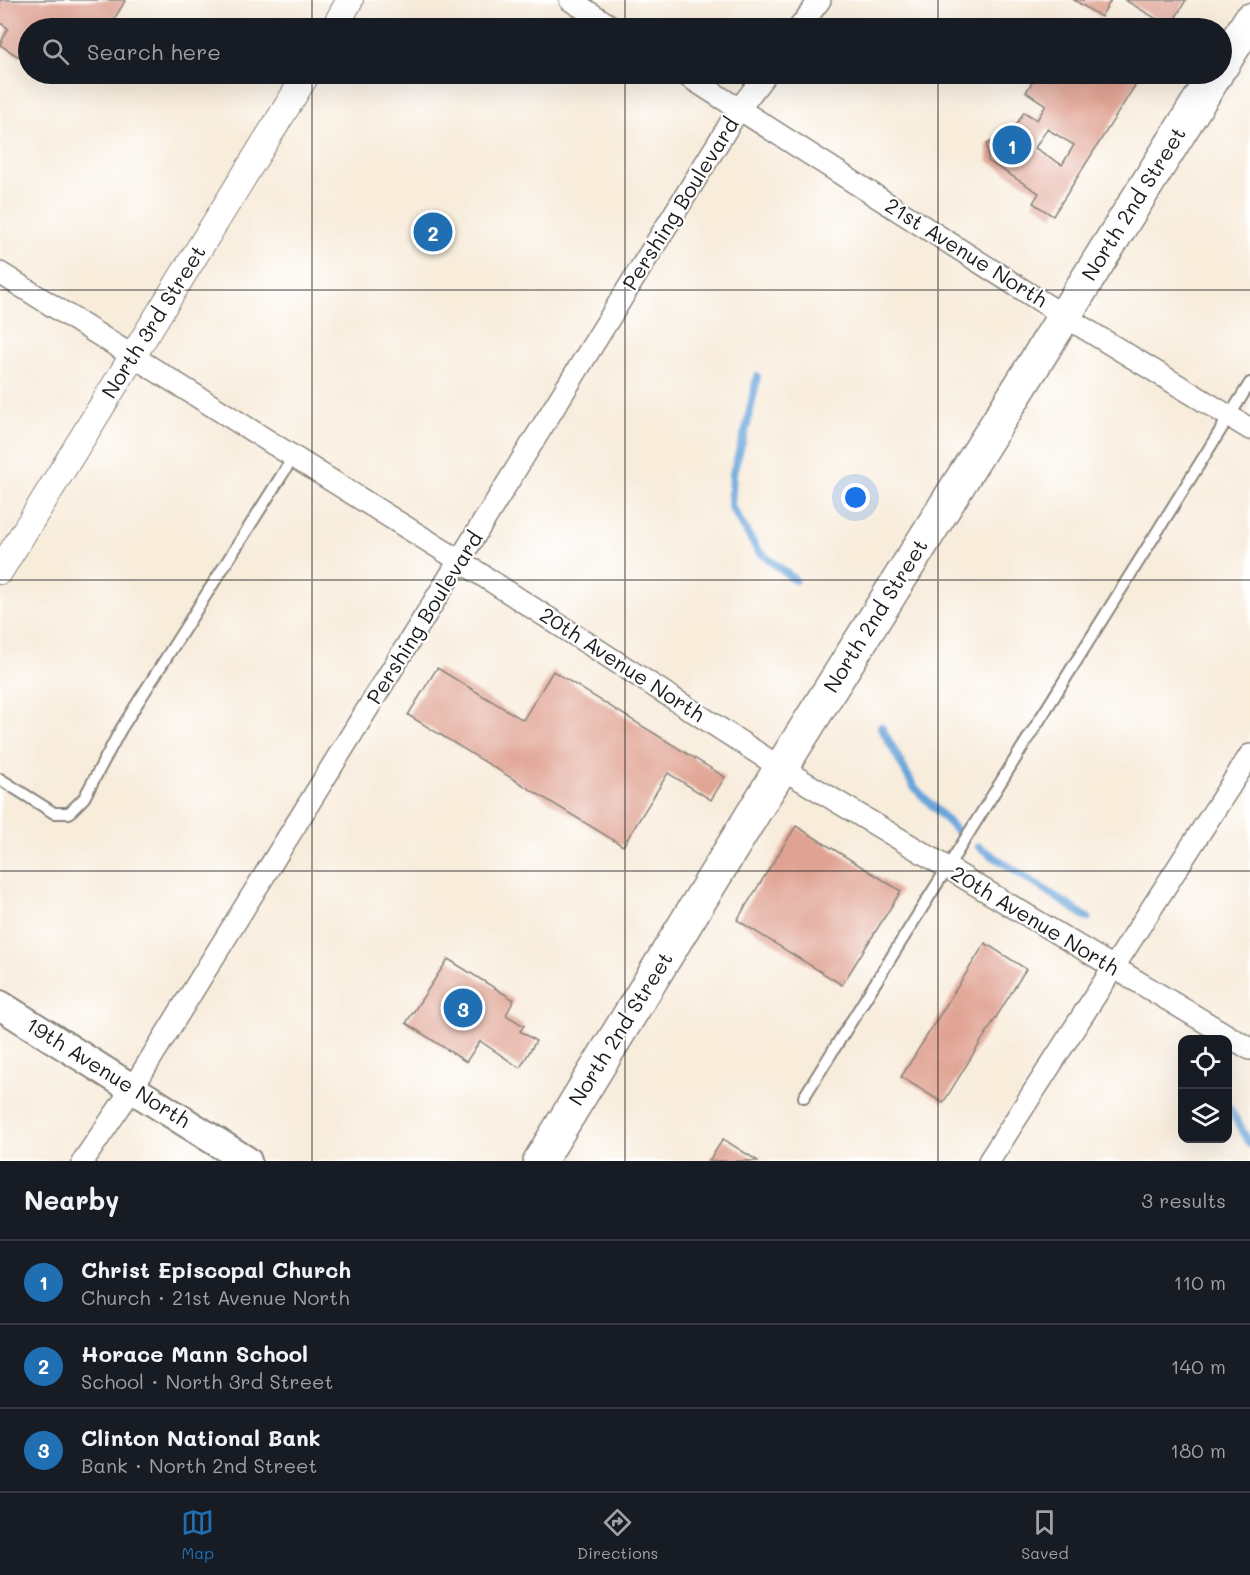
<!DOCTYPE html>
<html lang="en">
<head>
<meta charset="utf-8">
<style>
  :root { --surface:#171b24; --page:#20242c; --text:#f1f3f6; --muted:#9ea1a6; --line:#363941; --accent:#1f6fb2 }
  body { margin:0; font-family:Mali,sans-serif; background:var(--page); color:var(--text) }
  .controls { position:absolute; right:18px; bottom:18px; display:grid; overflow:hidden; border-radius:12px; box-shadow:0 6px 24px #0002 }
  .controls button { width:54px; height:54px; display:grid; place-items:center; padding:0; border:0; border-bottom:2px solid var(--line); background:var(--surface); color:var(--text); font:30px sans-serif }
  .you { position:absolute; left:856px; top:498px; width:21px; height:21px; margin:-15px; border:4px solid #fff; border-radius:50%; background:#1a73e8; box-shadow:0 0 0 9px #1a73e833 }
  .badge { display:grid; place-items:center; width:39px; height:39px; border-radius:50%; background:var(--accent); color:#fff; font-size:20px; font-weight:700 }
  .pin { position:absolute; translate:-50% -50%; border:3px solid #fff; box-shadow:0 2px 6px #0006 }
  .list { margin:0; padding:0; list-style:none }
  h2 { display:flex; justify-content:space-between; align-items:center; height:78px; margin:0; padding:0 24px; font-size:26px }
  h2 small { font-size:20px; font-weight:400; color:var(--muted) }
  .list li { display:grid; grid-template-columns:39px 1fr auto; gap:18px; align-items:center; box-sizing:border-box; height:84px; padding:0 24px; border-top:2px solid var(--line) }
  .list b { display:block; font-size:22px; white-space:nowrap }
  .list p { margin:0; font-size:20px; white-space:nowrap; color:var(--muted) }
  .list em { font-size:20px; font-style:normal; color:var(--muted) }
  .icon { flex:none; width:33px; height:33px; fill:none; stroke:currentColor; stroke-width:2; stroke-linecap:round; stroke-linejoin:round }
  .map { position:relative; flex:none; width:1250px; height:1161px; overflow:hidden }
  .search { position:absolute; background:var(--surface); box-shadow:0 6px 24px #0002; left:18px; right:18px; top:18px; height:66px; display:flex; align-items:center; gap:15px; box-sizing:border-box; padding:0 21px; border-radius:33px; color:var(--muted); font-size:22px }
  .sheet { height:330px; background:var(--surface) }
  nav { display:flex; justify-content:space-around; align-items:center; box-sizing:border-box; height:84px; border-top:2px solid var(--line); background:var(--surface); font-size:16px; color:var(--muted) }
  nav a { display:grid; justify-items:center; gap:3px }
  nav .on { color:var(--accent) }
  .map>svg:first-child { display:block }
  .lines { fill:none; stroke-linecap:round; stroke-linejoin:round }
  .stream { stroke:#69a5da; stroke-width:8 }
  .building { fill:#e0a292; fill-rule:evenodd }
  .service-casing { stroke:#8a847c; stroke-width:14 }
  .minor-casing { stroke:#8a847c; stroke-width:24 }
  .tertiary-casing { stroke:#8a847c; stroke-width:28 }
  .secondary-casing { stroke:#8a847c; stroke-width:32 }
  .primary-casing { stroke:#8a847c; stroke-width:36 }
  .service { stroke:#fff; stroke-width:10 }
  .minor { stroke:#fff; stroke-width:21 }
  .tertiary { stroke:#fff; stroke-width:26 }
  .secondary { stroke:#fff; stroke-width:28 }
  .primary { stroke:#fff; stroke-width:33 }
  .grid { fill:none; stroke:#1c1c1c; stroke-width:1.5; stroke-opacity:0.55 }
  .labels { text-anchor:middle; stroke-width:4.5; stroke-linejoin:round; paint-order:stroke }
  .street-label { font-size:21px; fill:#1c1c1c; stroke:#fff }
</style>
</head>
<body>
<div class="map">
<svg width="1250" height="1161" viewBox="0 0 1250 1161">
  <rect width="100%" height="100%" fill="#fff"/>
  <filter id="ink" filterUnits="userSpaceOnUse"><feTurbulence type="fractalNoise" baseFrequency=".0167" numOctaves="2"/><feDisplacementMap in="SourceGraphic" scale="12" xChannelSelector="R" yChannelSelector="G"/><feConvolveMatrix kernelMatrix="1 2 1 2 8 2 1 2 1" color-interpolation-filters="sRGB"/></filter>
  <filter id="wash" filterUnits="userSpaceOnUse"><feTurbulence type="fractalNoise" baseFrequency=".008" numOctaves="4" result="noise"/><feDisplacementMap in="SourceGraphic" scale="24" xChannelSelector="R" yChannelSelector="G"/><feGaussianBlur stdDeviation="1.35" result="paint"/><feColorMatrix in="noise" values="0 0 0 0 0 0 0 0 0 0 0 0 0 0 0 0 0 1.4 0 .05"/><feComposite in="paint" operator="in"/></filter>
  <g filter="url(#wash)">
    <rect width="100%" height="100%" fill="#f8ecdb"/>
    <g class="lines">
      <!-- stream -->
      <path class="stream" d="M757,377L747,425L733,473L731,506L758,551L795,580
        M881,727L914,787L957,831
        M979,847L1088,918
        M1228,1106L1250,1144"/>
    </g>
    <g id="blocks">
      <!-- building -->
      <path class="building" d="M0,0H123L125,1L109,28H28V43L19,57L0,45L8,28L0,23Z
        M1074,0H1111L1101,17Z
        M1125,0H1186L1170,27Z
        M1056,23L1065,28H1052Z
        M1024,74H1137L1141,76L1053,216L1033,203L1039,193L988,161L987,144L1004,135L1008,138L1024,112L1037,120L1046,105L1026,92L1033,81L1023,75ZM1047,129L1074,145L1062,165L1035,148Z
        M437,668L523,720L553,671L725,777L711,800L668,773L623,846L408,715Z
        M796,826L901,891L842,985L737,920Z
        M985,943L1026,969L943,1103L901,1077Z
        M448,959L514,1000L506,1015L524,1026L520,1031L536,1041L520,1068L480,1041L466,1062L406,1023Z
        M723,1139L758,1161H709Z"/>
    </g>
  </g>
  <g filter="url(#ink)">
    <use href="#blocks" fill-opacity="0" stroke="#8a847c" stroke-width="1.5"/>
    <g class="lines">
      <!-- service casing -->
      <g class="service-casing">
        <path id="service" d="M0,779L54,813H69L84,798L121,729L294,456
          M804,1097L1250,383"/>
      </g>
      <!-- minor casing -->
      <g class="minor-casing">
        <path id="minor" d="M570,0L614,28
          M799,28L820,0
          M684,74L1064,316L1250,429
          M0,273L460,561L781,768L1250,1049
          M83,1161L132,1089L739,109L766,74
          M989,1161L1250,755"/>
      </g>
      <!-- tertiary casing -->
      <g class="tertiary-casing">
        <path id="tertiary" d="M334,28L350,0
          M0,571L307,74"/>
      </g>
      <!-- secondary casing -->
      <g class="secondary-casing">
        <path id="secondary" d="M0,1005L247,1161"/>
      </g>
      <!-- primary casing -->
      <g class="primary-casing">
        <path id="primary" d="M1222,65L1250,20
          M540,1161L781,768L1216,74"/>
      </g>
      <!-- service -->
      <use href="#service" class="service"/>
      <!-- minor -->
      <use href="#minor" class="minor"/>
      <!-- tertiary -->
      <use href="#tertiary" class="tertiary"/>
      <!-- secondary -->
      <use href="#secondary" class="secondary"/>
      <!-- primary -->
      <use href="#primary" class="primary"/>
    </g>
  </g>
  <!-- grid -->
  <path class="grid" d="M312,0V28M625,0V28M938,0V28M312,74V1161M625,74V1161M938,74V1161M0,290H1250M0,580H1250M0,871H1250"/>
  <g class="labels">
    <!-- street labels -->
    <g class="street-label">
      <text transform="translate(681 204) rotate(-58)" y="7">Pershing Boulevard</text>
      <text transform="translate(1134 204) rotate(-58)" y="7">North 2nd Street</text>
      <text transform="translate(966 253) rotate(32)" y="7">21st Avenue North</text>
      <text transform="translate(154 322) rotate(-58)" y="7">North 3rd Street</text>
      <text transform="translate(876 616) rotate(-58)" y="7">North 2nd Street</text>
      <text transform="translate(425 618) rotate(-58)" y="7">Pershing Boulevard</text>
      <text transform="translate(622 665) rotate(33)" y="7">20th Avenue North</text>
      <text transform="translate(1035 921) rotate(31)" y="7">20th Avenue North</text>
      <text transform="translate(621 1029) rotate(-58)" y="7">North 2nd Street</text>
      <text transform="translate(108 1073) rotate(32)" y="7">19th Avenue North</text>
    </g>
  </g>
</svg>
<div class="controls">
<button><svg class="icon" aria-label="locate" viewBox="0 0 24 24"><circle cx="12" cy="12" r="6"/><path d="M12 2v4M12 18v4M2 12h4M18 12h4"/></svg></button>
<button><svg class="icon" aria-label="layers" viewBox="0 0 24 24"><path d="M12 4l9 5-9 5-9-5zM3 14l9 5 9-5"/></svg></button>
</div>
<div class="you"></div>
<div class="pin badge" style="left:1012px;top:145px">1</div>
<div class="pin badge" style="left:433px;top:232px">2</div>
<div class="pin badge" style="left:463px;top:1008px">3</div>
<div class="search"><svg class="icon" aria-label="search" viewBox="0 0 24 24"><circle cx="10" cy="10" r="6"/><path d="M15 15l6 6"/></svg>Search here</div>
</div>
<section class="sheet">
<h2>Nearby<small>3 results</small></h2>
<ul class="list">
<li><span class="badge">1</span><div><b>Christ Episcopal Church</b><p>Church · 21st Avenue North</p></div><em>110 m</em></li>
<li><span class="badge">2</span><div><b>Horace Mann School</b><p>School · North 3rd Street</p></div><em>140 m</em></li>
<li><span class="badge">3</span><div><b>Clinton National Bank</b><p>Bank · North 2nd Street</p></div><em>180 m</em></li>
</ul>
</section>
<nav>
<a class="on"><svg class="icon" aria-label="map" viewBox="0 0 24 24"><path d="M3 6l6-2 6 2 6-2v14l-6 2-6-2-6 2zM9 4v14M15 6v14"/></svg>Map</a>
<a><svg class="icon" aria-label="directions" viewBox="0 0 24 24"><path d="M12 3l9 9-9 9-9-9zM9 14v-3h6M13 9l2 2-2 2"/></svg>Directions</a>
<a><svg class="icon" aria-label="saved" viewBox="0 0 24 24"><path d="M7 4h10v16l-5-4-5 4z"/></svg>Saved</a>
</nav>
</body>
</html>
